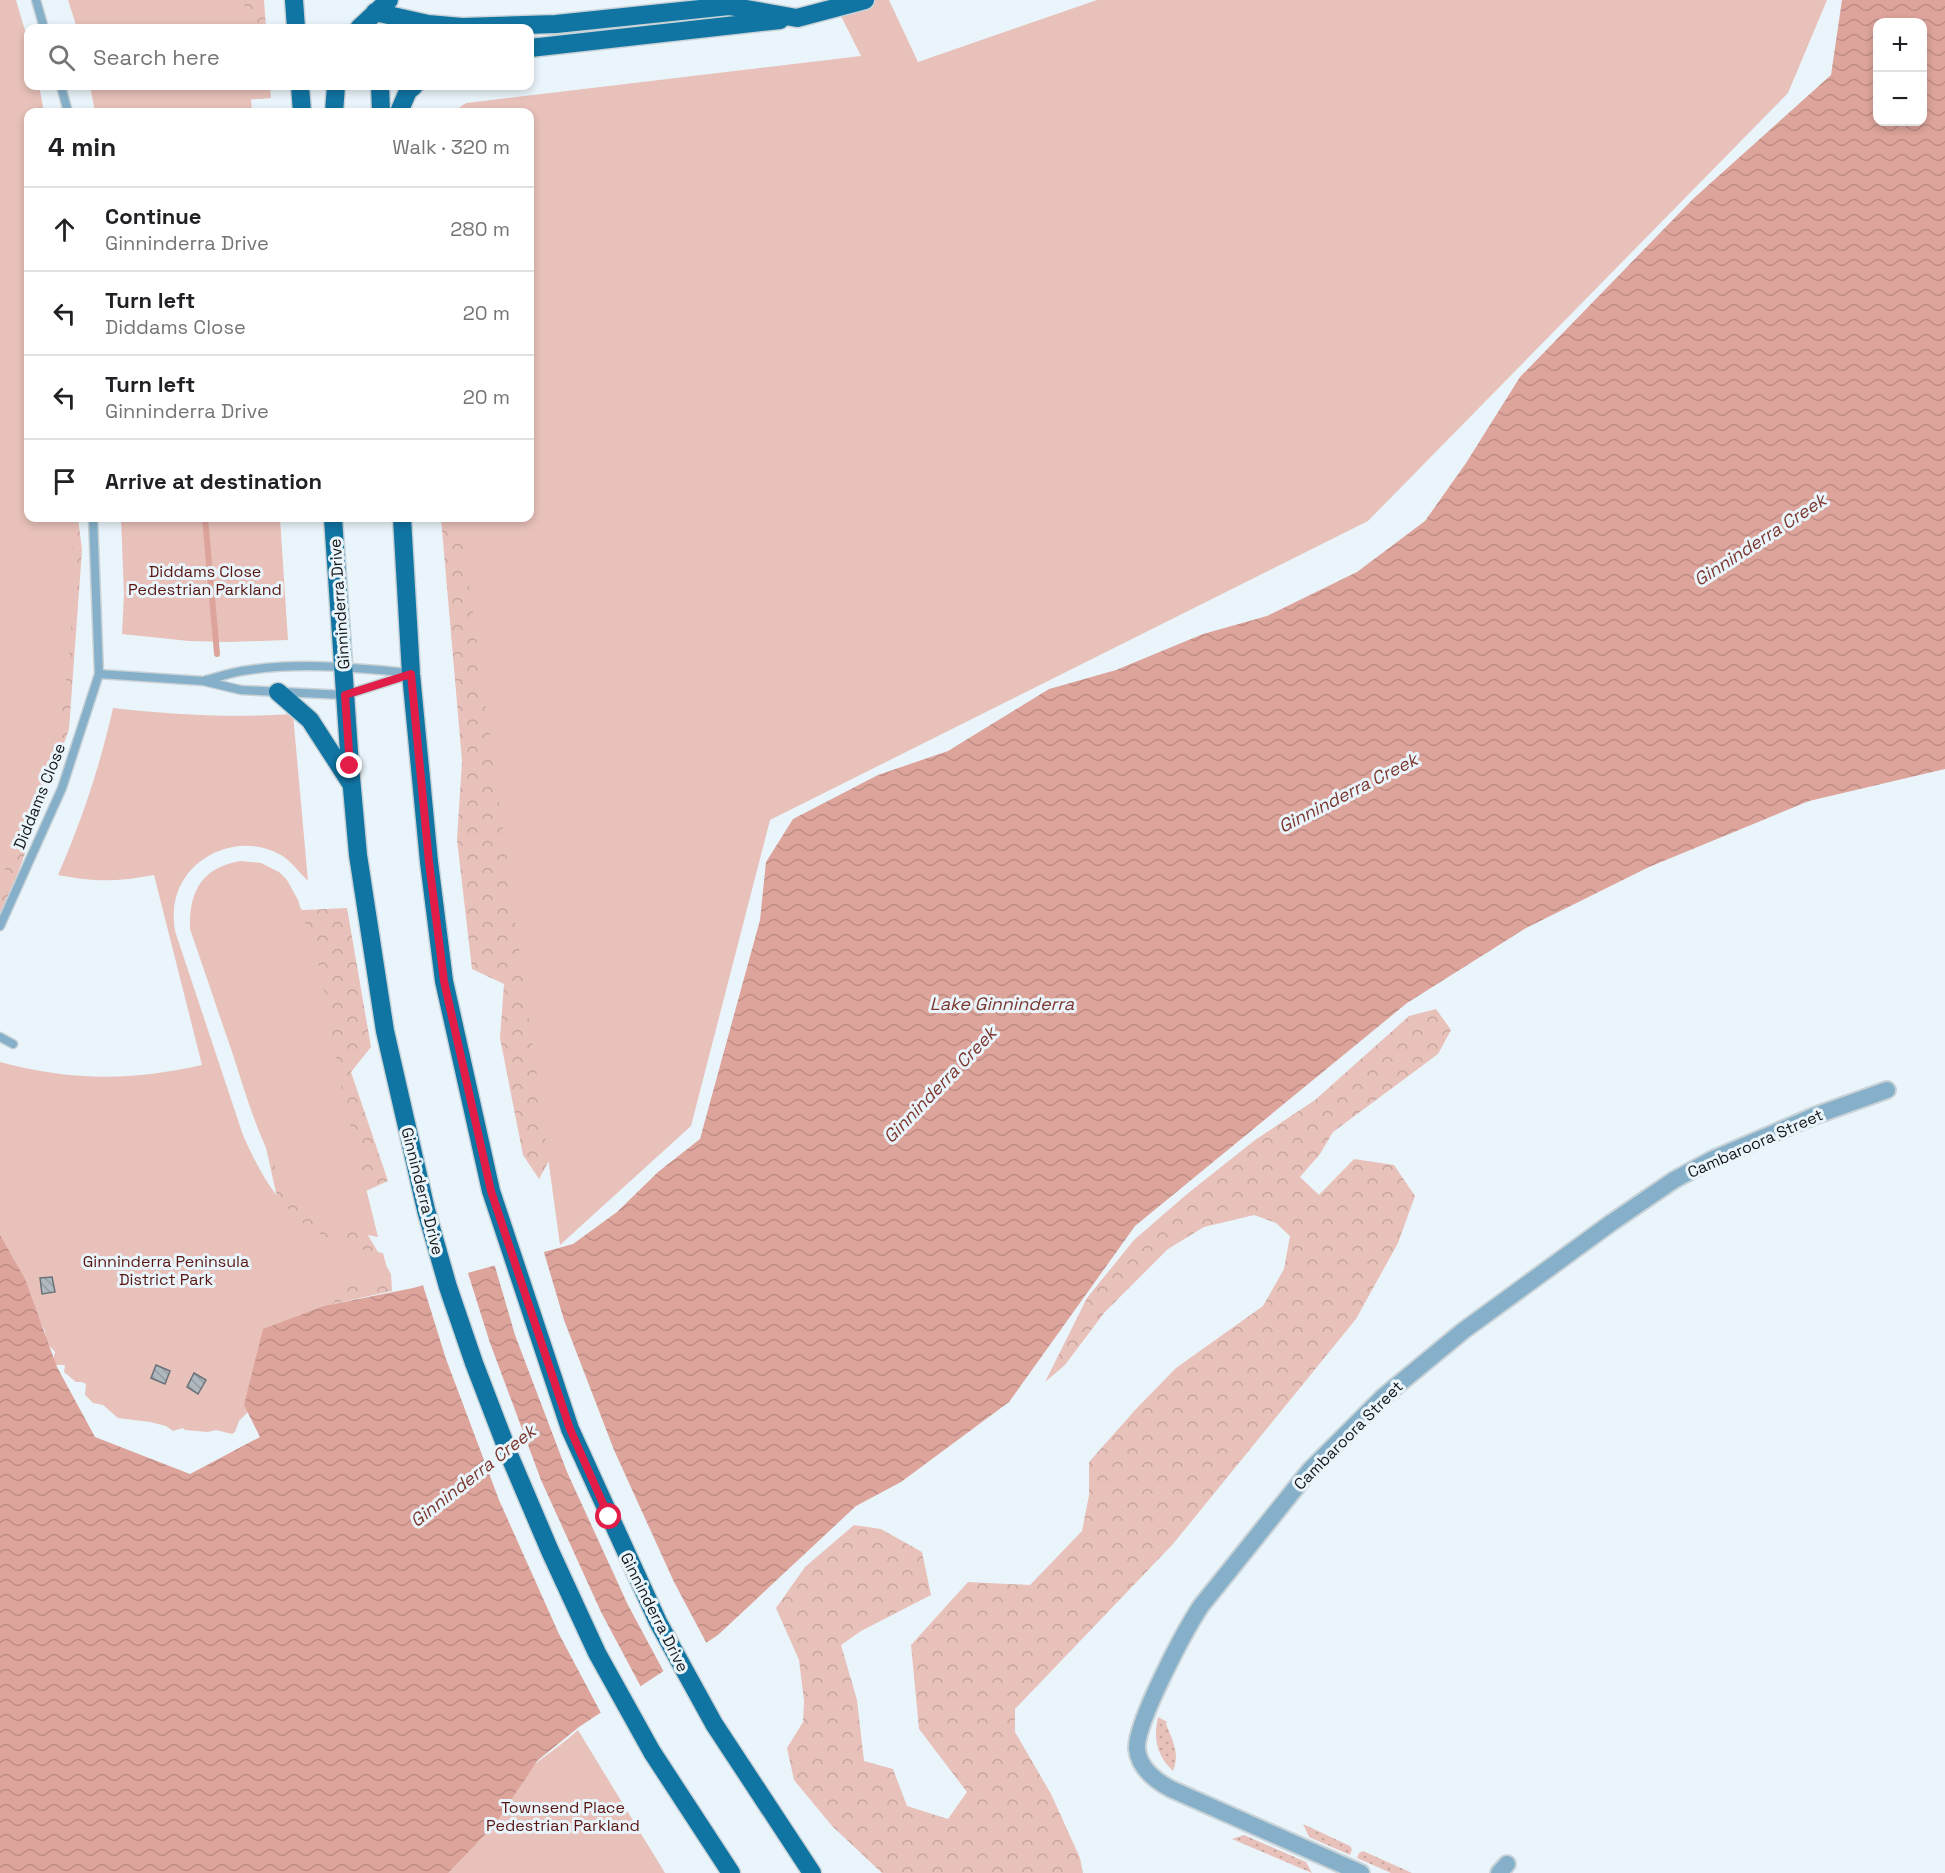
<!DOCTYPE html>
<html lang="en">
<head>
<meta charset="utf-8">
<style>
  :root { --surface:#fff; --page:#f2f2f2; --text:#202124; --muted:#757577; --line:#e0e0e0 }
  body { margin:0; font-family:"Space Grotesk",sans-serif; background:var(--page); color:var(--text) }
  .controls { position:absolute; right:18px; top:18px; display:grid; overflow:hidden; border-radius:12px; box-shadow:0 3px 9px #0003 }
  .controls button { width:54px; height:54px; display:grid; place-items:center; padding:0; border:0; border-bottom:2px solid var(--line); background:var(--surface); color:var(--text); font:30px sans-serif }
  .stop { position:absolute; width:18px; height:18px; margin:-14px; border:4px solid #e11d48; border-radius:50%; background:#fff }
  .stop.end { background:#e11d48; border-color:#fff; box-shadow:0 2px 6px #0008 }
  .list { margin:0; padding:0; list-style:none }
  h2 { display:flex; justify-content:space-between; align-items:center; height:78px; margin:0; padding:0 24px; font-size:26px }
  h2 small { font-size:20px; font-weight:400; color:var(--muted) }
  .list li { display:grid; grid-template-columns:39px 1fr auto; gap:18px; align-items:center; box-sizing:border-box; height:84px; padding:0 24px; border-top:2px solid var(--line) }
  .list b { display:block; font-size:22px; white-space:nowrap }
  .list p { margin:0; font-size:20px; white-space:nowrap; color:var(--muted) }
  .list em { font-size:20px; font-style:normal; color:var(--muted) }
  .icon { flex:none; width:33px; height:33px; fill:none; stroke:currentColor; stroke-width:2; stroke-linecap:round; stroke-linejoin:round }
  .map { position:relative; flex:none; width:1945px; height:1873px; overflow:hidden }
  .search { position:absolute; background:var(--surface); box-shadow:0 3px 9px #0003; left:24px; top:24px; width:510px; height:66px; display:flex; align-items:center; gap:15px; box-sizing:border-box; padding:0 21px; border-radius:12px; color:var(--muted); font-size:22px }
  .panel { position:absolute; background:var(--surface); box-shadow:0 3px 9px #0003; left:24px; top:108px; width:510px; height:414px; border-radius:12px }
  .map>svg:first-child { display:block }
  .forest { fill:url(#forest-crowns) }
  .park { fill:#e8c1ba }
  .garden { fill:url(#garden-dots) }
  .water { fill:url(#water-waves); fill-rule:evenodd }
  .pier { fill:#eaf5fb }
  .lines { fill:none; stroke-linecap:round; stroke-linejoin:round }
  .stream { stroke:#dda49b; stroke-width:6 }
  .building { fill:url(#building-back-hatch); stroke:#697278; stroke-width:1.5 }
  .lane-casing { stroke:#c8d2d7; stroke-width:11 }
  .street-casing { stroke:#c8d2d7; stroke-width:20 }
  .primary-casing { stroke:#c8d2d7; stroke-width:21 }
  .lane { stroke:#86b0c9; stroke-width:8 }
  .street { stroke:#86b0c9; stroke-width:16 }
  .primary { stroke:#1175a3; stroke-width:18 }
  .route { stroke:#e11d48; stroke-width:8 }
  .labels { text-anchor:middle; stroke-width:6; stroke-linejoin:round; paint-order:stroke }
  .park-label { font-size:16px; fill:#591611; stroke:#eaf5fb }
  .street-label { font-size:16px; fill:#15181a; stroke:#eaf5fb }
  .water-label { font-size:18px; font-style:italic; fill:#7c372e; stroke:#eaf5fb }
</style>
</head>
<body>
<div class="map">
<svg width="1945" height="1873" viewBox="0 0 1945 1873">
  <defs>
    <pattern id="forest-crowns" width="20" height="18" patternUnits="userSpaceOnUse" patternTransform="scale(1.5)"><rect width="20" height="18" fill="#e8c1ba"/><path d="M2 6a3 3 0 1 1 6 0M12 15a3 3 0 1 1 6 0" fill="none" stroke="#c6a59f"/></pattern>
    <pattern id="garden-dots" width="8" height="8" patternUnits="userSpaceOnUse" patternTransform="scale(1.5)"><rect width="8" height="8" fill="#e8c1ba"/><path d="M2 2h.1M6 6h.1" fill="none" stroke="#c6a59f" stroke-width="1.8" stroke-linecap="round"/></pattern>
    <pattern id="water-waves" width="16" height="10" patternUnits="userSpaceOnUse" patternTransform="scale(1.5)"><rect width="16" height="10" fill="#dda49b"/><path d="M0 5q4-4 8 0t8 0" fill="none" stroke="#bd8c85"/></pattern>
    <pattern id="building-back-hatch" width="6" height="6" patternUnits="userSpaceOnUse" patternTransform="scale(1.5)"><rect width="6" height="6" fill="#aeb8be"/><path d="M-1 5l2 2M0 0l6 6M5-1l2 2" fill="none" stroke="#959da3"/></pattern>
  </defs>
  <rect width="100%" height="100%" fill="#eaf5fb"/>
  <!-- forest -->
  <path class="forest" d="M228,0H264L266,28H228Z
    M229,86H270L271,98L229,101Z
    M65,518H78L82,550L69,729L18,873L0,914V846Z
    M441,518H499L574,1115L539,1179L523,1155L500,1038L504,984L472,969L457,840L462,761Z
    M280,899L303,910L347,908L371,1047L351,1072L388,1181L355,1196L359,1220L391,1274L392,1291L324,1306L277,1197L258,1112Z
    M1436,1009L1451,1030L1438,1054L1333,1132L1320,1154L1300,1177L1319,1195L1354,1159L1394,1165L1415,1196L1398,1243L1356,1319L1173,1544L1015,1709V1732L1051,1794L1080,1858L1083,1873H882L832,1826L794,1780L787,1748L803,1722L804,1701L799,1660L776,1608L805,1567L854,1525L881,1529L922,1552L931,1595L861,1631L841,1645L857,1700L864,1761L893,1769L907,1806L948,1819L967,1792L919,1729L911,1645L968,1582L1030,1585L1082,1531L1089,1495V1462L1136,1409L1176,1368L1263,1306L1284,1269L1290,1236L1276,1223L1254,1215L1204,1227L1168,1249L1104,1313L1065,1365L1045,1382L1087,1298L1134,1240L1187,1194L1255,1140L1315,1100L1409,1016Z"/>
  <!-- park -->
  <path class="park" d="M0,0H16L28,41V86H39L44,112H28V518H71C76,605 72,685 46,770C34,808 17,844 0,880Z
    M68,0H244L246,28H77Z
    M833,0H889L918,62L1097,0H1827L1788,93L1368,521L770,820L691,1126L560,1245L460,518H530V112H453L466,103L861,56Z
    M90,86H250L252,112H95Z
    M121,518H280L288,640L229,642L189,641L122,634L124,594Z
    M113,708C174,715 232,718 293,714L308,881C299,872 292,862 281,855C243,833 191,852 177,894C173,906 173,918 175,931L243,1135C272,1202 307,1245 383,1253L388,1272L376,1276L370,1281L344,1289L257,1403L239,1421L235,1432L232,1434L216,1430L208,1432L185,1430L183,1428L173,1431L166,1426L150,1422L118,1418L103,1405L93,1403L85,1395L86,1384L82,1382H76L64,1372L65,1365H55L53,1359L55,1352L46,1342C46,1327 42,1328 38,1316C28,1288 18,1262 0,1239V1062C71,1081 131,1081 202,1065L154,875C115,882 96,882 58,875C82,820 100,766 113,708Z
    M240,861L261,863L279,872L287,880L298,900L320,970L342,1091L378,1237C358,1233 340,1229 322,1218C269,1186 250,1105 231,1049C217,1009 204,969 190,929C189,892 201,868 240,861Z
    M578,1730L665,1873H447L524,1771C532,1768 534,1764 540,1760C553,1750 566,1741 578,1730Z"/>
  <!-- garden -->
  <path class="garden" d="M1158,1717L1167,1722L1166,1724C1173,1741 1180,1754 1173,1771C1157,1756 1153,1739 1158,1717Z
    M1303,1824L1350,1846L1352,1849L1350,1855L1309,1837Z
    M1244,1835L1306,1862L1312,1873L1232,1839Z
    M1363,1851L1412,1873H1391L1357,1858L1359,1853Z"/>
  <!-- water -->
  <path class="water" d="M1842,0H1945V769L1809,801L1649,867L1526,928L1407,1003L1135,1226L1009,1402L901,1482L856,1506L718,1635L579,1727L537,1761L496,1823L448,1873H0V1235L25,1279L57,1367L95,1437L190,1474L260,1437L244,1405L263,1329L324,1306L413,1288L573,1244L617,1212L658,1172L700,1139L760,920L766,862L793,819L878,775L948,751L1049,689L1116,670L1203,634L1267,616L1357,572L1425,521L1466,463L1520,377L1694,198L1831,75ZM1878,22H1922V122H1878Z"/>
  <!-- pier -->
  <path class="pier" d="M543,1249L564,1320L614,1450L674,1582L708,1646L665,1674L628,1605L567,1472L515,1335L494,1263Z
    M467,1270L490,1343L541,1480L601,1612L642,1689L602,1715L559,1634L499,1500L446,1359L422,1282Z"/>
  <g class="lines">
    <!-- stream -->
    <path class="stream" d="M205,518L217,654"/>
  </g>
  <!-- building -->
  <path class="building" d="M52,1277L55,1292L42,1294L40,1278Z
    M156,1365L170,1371L165,1384L151,1378Z
    M194,1373L206,1380L198,1394L187,1387Z"/>
  <g class="lines">
    <!-- lane casing -->
    <g class="lane-casing">
      <path id="lane" d="M36,0L44,28
        M61,86L68,112
        M99,674L203,681L241,690L345,695L411,674
        M206,680C218,677 230,673 242,671C297,662 352,667 408,673
        M0,926L62,788L99,674L93,518
        M0,1037L13,1044"/>
    </g>
    <!-- street casing -->
    <g class="street-casing">
      <path id="street" d="M1361,1873L1171,1789C1156,1781 1139,1768 1137,1749C1135,1724 1185,1630 1201,1606L1310,1470L1383,1397L1463,1331L1611,1223L1674,1180L1713,1159L1814,1116L1887,1090
        M1499,1873L1507,1864"/>
    </g>
    <!-- primary casing -->
    <g class="primary-casing">
      <path id="primary" d="M294,0L296,28
        M375,12L428,24L462,27L556,24L729,6L797,18L865,0
        M359,28L389,0
        M530,48L780,20
        M300,86L302,112
        M380,86L381,112
        M334,112L336,86
        M399,112L408,91L414,86
        M333,518L350,766L358,855L385,1031L426,1210L448,1287L474,1363L510,1457L550,1551L597,1653L652,1752L731,1873
        M402,518L411,674L429,862L444,981L491,1191L570,1429L658,1622L714,1724L812,1873
        M278,692L310,720L350,782"/>
    </g>
    <!-- lane -->
    <use href="#lane" class="lane"/>
    <!-- street -->
    <use href="#street" class="street"/>
    <!-- primary -->
    <use href="#primary" class="primary"/>
  </g>
  <g class="lines">
    <!-- route -->
    <path class="route" d="M350,766L345,695L411,674L429,862L444,981L491,1191L570,1429L609,1517"/>
  </g>
  <g class="labels">
    <!-- park labels -->
    <g class="park-label">
      <text x="205" y="577">Diddams Close<tspan x="205" dy="18">Pedestrian Parkland</tspan></text>
      <text x="166" y="1267">Ginninderra Peninsula<tspan x="166" dy="18">District Park</tspan></text>
      <text x="563" y="1813">Townsend Place<tspan x="563" dy="18">Pedestrian Parkland</tspan></text>
    </g>
    <!-- street labels -->
    <g class="street-label">
      <text transform="translate(339 604) rotate(-94)" y="6">Ginninderra Drive</text>
      <text transform="translate(39 796) rotate(-68)" y="6">Diddams Close</text>
      <text transform="translate(1755 1143) rotate(-24)" y="6">Cambaroora Street</text>
      <text transform="translate(423 1191) rotate(76)" y="6">Ginninderra Drive</text>
      <text transform="translate(1348 1435) rotate(-45)" y="6">Cambaroora Street</text>
      <text transform="translate(655 1612) rotate(63)" y="6">Ginninderra Drive</text>
    </g>
    <!-- water labels -->
    <g class="water-label">
      <text transform="translate(1760 540) rotate(-33)" y="6">Ginninderra Creek</text>
      <text transform="translate(1348 793) rotate(-27)" y="6">Ginninderra Creek</text>
      <text x="1002" y="1010">Lake Ginninderra</text>
      <text transform="translate(940 1085) rotate(-46)" y="6">Ginninderra Creek</text>
      <text transform="translate(473 1476) rotate(-38)" y="6">Ginninderra Creek</text>
    </g>
  </g>
</svg>
<div class="controls">
<button>+</button>
<button>−</button>
</div>
<div class="stop" style="left:609px;top:1517px"></div>
<div class="stop end" style="left:350px;top:766px"></div>
<div class="search"><svg class="icon" aria-label="search" viewBox="0 0 24 24"><circle cx="10" cy="10" r="6"/><path d="M15 15l6 6"/></svg>Search here</div>
<section class="panel">
<h2>4 min<small>Walk · 320 m</small></h2>
<ul class="list">
<li><svg class="icon" aria-label="ahead" viewBox="0 0 24 24"><path d="M12 20V5M6 11l6-6 6 6"/></svg><div><b>Continue</b><p>Ginninderra Drive</p></div><em>280 m</em></li>
<li><svg class="icon" aria-label="left" viewBox="0 0 24 24"><path d="M17 20v-9H6M10 6l-5 5 5 5"/></svg><div><b>Turn left</b><p>Diddams Close</p></div><em>20 m</em></li>
<li><svg class="icon" aria-label="left" viewBox="0 0 24 24"><path d="M17 20v-9H6M10 6l-5 5 5 5"/></svg><div><b>Turn left</b><p>Ginninderra Drive</p></div><em>20 m</em></li>
<li><svg class="icon" aria-label="arrive" viewBox="0 0 24 24"><path d="M6 21V4h12l-3 4 3 4H6"/></svg><div><b>Arrive at destination</b></div></li>
</ul>
</section>
</div>
</body>
</html>
